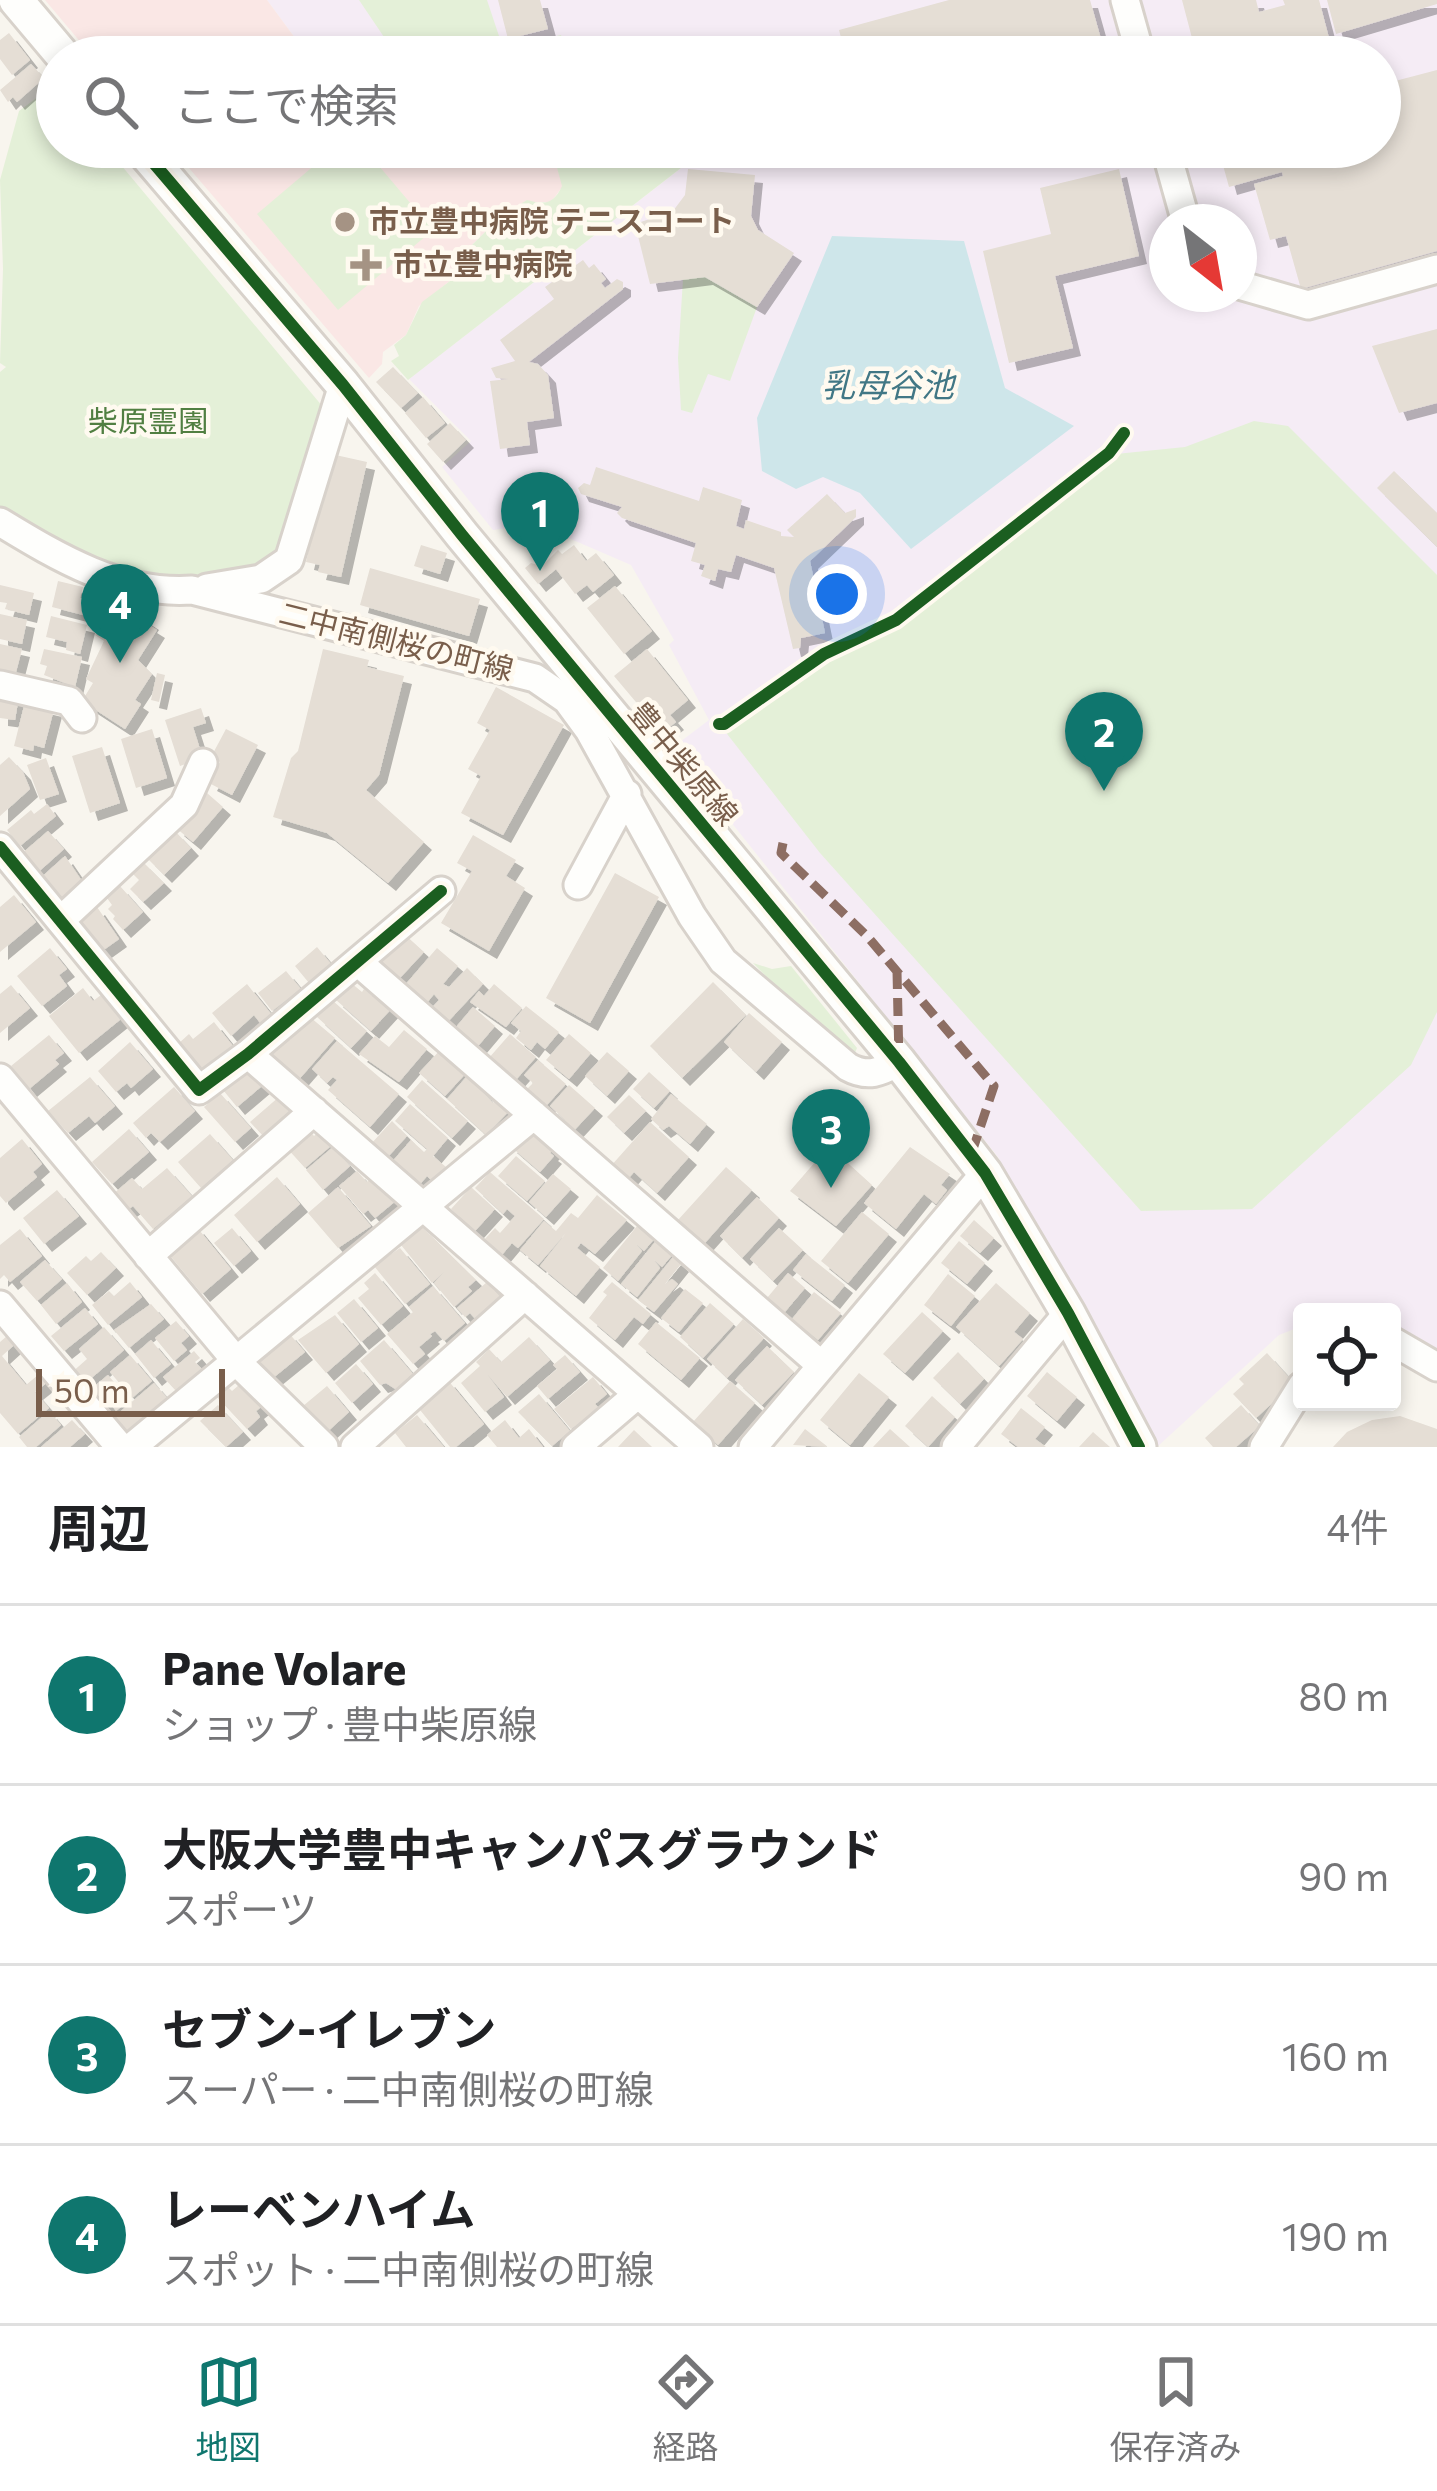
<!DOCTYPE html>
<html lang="ja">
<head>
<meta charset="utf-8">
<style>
  :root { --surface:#fff; --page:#f6f6f6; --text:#202124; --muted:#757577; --line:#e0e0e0; --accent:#0f766e }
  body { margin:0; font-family:Commissioner,"Noto Sans JP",sans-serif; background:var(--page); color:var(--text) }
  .controls { position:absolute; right:36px; bottom:36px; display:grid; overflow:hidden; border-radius:12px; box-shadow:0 6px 18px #0003 }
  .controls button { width:108px; height:108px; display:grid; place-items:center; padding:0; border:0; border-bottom:3px solid var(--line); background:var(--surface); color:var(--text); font:60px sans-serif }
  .compass { position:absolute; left:1149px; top:204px; width:108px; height:108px; border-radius:50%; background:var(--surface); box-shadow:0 6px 18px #0003; rotate:149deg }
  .scale { position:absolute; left:36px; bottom:30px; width:189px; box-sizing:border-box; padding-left:12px; border:6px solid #795e4b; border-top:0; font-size:33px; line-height:42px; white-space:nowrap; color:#795e4b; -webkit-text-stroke:9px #fffaf0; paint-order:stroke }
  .you { position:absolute; left:837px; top:594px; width:42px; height:42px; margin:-30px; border:9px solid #fff; border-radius:50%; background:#1a73e8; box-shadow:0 0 0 18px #1a73e833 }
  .badge { display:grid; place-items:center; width:78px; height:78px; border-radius:50%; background:var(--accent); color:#fff; font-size:39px; font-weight:700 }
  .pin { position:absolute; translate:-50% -99px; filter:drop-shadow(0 3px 6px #0008) }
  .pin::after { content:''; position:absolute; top:63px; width:42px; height:36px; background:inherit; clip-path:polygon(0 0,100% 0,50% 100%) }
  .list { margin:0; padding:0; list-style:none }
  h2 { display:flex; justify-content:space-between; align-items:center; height:156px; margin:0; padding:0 48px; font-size:51px }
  h2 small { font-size:39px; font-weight:400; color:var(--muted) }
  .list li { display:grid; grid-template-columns:78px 1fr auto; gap:36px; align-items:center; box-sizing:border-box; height:180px; padding:0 48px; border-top:3px solid var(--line) }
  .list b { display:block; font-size:45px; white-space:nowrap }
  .list p { margin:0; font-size:39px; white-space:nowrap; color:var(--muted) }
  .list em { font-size:39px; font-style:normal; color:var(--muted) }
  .icon { flex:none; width:66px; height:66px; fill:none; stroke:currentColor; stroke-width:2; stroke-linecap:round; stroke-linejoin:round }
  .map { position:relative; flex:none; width:1437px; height:1447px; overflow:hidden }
  .search { position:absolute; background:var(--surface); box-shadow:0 6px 18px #0003; left:36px; right:36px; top:36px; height:132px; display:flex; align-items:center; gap:30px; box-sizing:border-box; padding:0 42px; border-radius:66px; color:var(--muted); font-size:45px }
  .sheet { height:876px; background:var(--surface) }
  nav { display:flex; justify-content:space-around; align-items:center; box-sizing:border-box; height:168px; border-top:3px solid var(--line); background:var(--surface); font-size:33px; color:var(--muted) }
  nav a { display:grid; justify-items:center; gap:6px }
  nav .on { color:var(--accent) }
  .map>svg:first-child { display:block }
  .education { fill:#f5ecf5; fill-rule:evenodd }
  .medical { fill:#fae7e5 }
  .green { fill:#e4f0d8 }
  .water { fill:#cee6ea }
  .building { fill:#e5ded5; filter:url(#shadow) }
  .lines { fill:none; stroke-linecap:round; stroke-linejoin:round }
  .minor-casing { stroke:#d8d2cb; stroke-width:33 }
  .tertiary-casing { stroke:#d8d2cb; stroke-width:39 }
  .minor { stroke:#fefefc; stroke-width:27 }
  .tertiary { stroke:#fefefc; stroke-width:33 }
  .quiet { stroke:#8d6e63; stroke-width:9; stroke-dasharray:18 9; stroke-linecap:butt }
  .cycleway-casing { stroke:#fffaf0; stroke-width:20 }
  .cycleway { stroke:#1b5e20; stroke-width:12 }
  .poi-dot { fill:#a59384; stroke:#fffaf0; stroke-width:4.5 }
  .labels { text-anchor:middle; stroke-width:9; stroke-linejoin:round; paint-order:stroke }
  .poi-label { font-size:30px; font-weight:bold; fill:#795e4b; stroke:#fffaf0; text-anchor:start }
  .park-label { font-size:30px; fill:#517f42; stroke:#fffaf0 }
  .street-label { font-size:30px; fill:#795e4b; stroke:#fffaf0 }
  .water-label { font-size:33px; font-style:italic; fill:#417785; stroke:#fffaf0 }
</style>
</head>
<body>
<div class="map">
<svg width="1437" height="1447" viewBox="0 0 1437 1447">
  <defs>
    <filter id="shadow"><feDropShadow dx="8" dy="8" stdDeviation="0" flood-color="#0004"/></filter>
  </defs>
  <rect width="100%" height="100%" fill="#f8f5ee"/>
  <!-- education -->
  <path class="education" d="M267,0H1437V1352L1392,1328V1312H1302V1326L1279,1335L1157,1447L998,1157L672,748L709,720L669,645L674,640L631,565L536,524L493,530L442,467L471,441L409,379L702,152L699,147H1380V57H309ZM1167,222H1239V294H1167Z"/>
  <!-- medical -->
  <path class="medical" d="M45,0H267L309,57H93Z
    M171,147H531L556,164L563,186L551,202H534L502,215L459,258L462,271L419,306L406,335L383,352L382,364L369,378Z"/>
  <!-- green -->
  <path class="green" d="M359,0H487L503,48L561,35L569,57H357L384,37Z
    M54,85L57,147H106L323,407L279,557C185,599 79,567 0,506V372L6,367L0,363L3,269L0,180L19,111Z
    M336,147H363L433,230L338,310L257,214Z
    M531,147H708L408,380L391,361L399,356L394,345L406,335L422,302L462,272L459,258L502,215L527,200C545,205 554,204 562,186L556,164Z
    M705,277L757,307L730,381L708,374L692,413L681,410L678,358L683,279Z
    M1254,421L1288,426L1437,575V1012L1411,1065L1252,1209L1141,1211L820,853L724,730L828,656L897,623L1116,454L1185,447Z
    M753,963L772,969L791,966L857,1048L854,1055L811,1022Z"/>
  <!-- water -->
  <path class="water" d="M832,236L964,241L1005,388L1074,426L911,549L860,493L823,477L796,489L762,471L757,418Z"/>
  <!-- building -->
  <path class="building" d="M498,0H540L548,29L508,39Z
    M949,0H1090L1101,39L1034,57H846L839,30Z
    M1182,0H1256L1259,12L1285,5L1283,0H1319L1334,57H1197Z
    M1327,0H1437V4L1336,34Z
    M9,33L30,60L12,75L0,59V40Z
    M31,64L44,78L17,102L13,97L8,102L0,90Z
    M1437,70V251L1301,289L1286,236L1270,240L1254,184L1283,176L1282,172L1229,187L1218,147H1380V85Z
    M688,169L755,175L751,216L758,230L794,253L757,307L705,277L650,284L635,224L673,211L685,195Z
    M1119,169L1139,256L1055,276L1073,348L1009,363L983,251L1051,234L1040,188Z
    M583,260L589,268L594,264L606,279L601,283L605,288L617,279L623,282V289L529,362L538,364L548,375L554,418L527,422L530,445L500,449L490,381L508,379L496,378L491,368L515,361L500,340L554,299L545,287Z
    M1437,329V403L1399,413L1372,346Z
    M393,367L418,393L401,408L376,382Z
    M423,397L445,423L426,438L405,413Z
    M450,423L466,440L443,462L427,444Z
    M331,454L367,462L341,577L318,572L320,565L306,562Z
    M596,467L699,501L703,487L742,500L736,526L744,529L746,520L781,532V536L794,537L787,530L827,494L845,513L856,509V517L810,561L825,633L801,638L800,648L793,649L774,568L736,555L731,572L718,569L715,581L701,576L705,565L691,561L696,543L622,518L617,513L622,507L581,494L578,488L584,483L590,485Z
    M1394,471L1437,513V547L1377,488Z
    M421,545L447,553L440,574L414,566Z
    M574,545L586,561L596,553L614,575L593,592L587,585L575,594L556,569L538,584L525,568L531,563L542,566L558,550L562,554Z
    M370,568L480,599L469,636L360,605Z
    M58,581L83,587L80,598L91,600L87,616L52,607Z
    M0,585L34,593L29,615L5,609L7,603L0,602Z
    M615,586L652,631L624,654L587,608Z
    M111,596L151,622L149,625L157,630L138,660L152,674L135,700L141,704L125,729L82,701L93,683L86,679L104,641L95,635L106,619L99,614Z
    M0,614L27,620L22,644L0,639Z
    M51,616L87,625L80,654L66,650L67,642L46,637Z
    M0,644L22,649L15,676L0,672Z
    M44,649L82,657L75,687L44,675L47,666L40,664Z
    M323,649L369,660L367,667L404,676L379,775L366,790L424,842L388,883L327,833L273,817L291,758L298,751Z
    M647,649L688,700L670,715L676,722L662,733L614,676Z
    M157,673L165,675L159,702L151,700Z
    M496,687L564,725L503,835L461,813L481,776L468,769L490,730L477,723Z
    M0,693L19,696L15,720L0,718Z
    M25,702L54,709L44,748L34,745L33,751L14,746Z
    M201,708L206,723L193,727L200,749L191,752L194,761L180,766L165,720Z
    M152,729L167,778L136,788L121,739Z
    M226,729L258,745L232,795L209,783L220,762L211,757Z
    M102,747L120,803L90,813L72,756Z
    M9,757L23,772L30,789L0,816V765Z
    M46,758L59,794L40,800L27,765Z
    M207,793L223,807L193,842L176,828Z
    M47,804L56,816L20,846L7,830L31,810L34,814Z
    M48,831L64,849L35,875L19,856Z
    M175,831L191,848L164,875L147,858Z
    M473,835L516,860L506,876L525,888L489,951L441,923L472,871L457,863Z
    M65,856L82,881L64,904L36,882Z
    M142,861L164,883L143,902L130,889L139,880L131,872Z
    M615,873L659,897L590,1023L546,998Z
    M120,886L143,912L123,930L113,919L115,916L108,909L112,905L107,898Z
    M14,895L36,922L0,952V907Z
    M97,907L119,939L98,954L78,920Z
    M402,932L424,952L399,979L377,959Z
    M317,947L332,965L309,983L295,966Z
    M50,948L67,969L59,975L67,986L42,1006L17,976Z
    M437,948L458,966L443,984L449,987L467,968L483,984L443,1027L427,1013L439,1000L434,994L422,1009L406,995L411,990L405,985Z
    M286,971L301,989L272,1011L258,993Z
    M350,982L362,992L364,989L372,996L376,994L392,1008L371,1031L335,999Z
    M713,982L746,1015L682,1078L650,1046Z
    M247,984L272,1015L261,1024L254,1015L231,1036L212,1013Z
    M494,984L522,1008L506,1027L470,1002L479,991L484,996Z
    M11,985L30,1008L0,1033V994Z
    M83,988L93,1001L101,995L121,1019L79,1053L49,1016Z
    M332,1000L367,1031L351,1048L317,1017Z
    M526,1006L559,1032L545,1049L537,1042L531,1050L516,1038L521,1031L511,1023Z
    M473,1007L495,1026L473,1052L451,1033Z
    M749,1013L782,1042L756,1072L724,1042Z
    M310,1017L335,1038L295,1084L265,1059L285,1036L290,1040Z
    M214,1022L233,1046L227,1051L230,1055L217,1064L214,1060L200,1070L178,1044L189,1034L193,1039Z
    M404,1030L427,1049L399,1082L359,1054L375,1036L389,1047Z
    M510,1034L536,1057L514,1082L488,1059Z
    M569,1034L591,1053L569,1079L546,1060Z
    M49,1035L64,1053L55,1060L59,1064L29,1089L11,1066Z
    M337,1041L399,1094L370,1127L328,1090L337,1080L333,1077L327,1083L312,1069Z
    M130,1042L153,1069L131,1088L127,1083L116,1092L98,1071Z
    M441,1049L467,1072L445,1096L419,1073Z
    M607,1052L629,1071L607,1096L585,1076Z
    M538,1060L566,1084L546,1106L539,1101L534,1107L521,1095L533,1083L524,1075Z
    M248,1067L263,1085L237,1107L223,1090Z
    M649,1072L670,1091L654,1108L633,1089Z
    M468,1075L493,1103L498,1098L510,1110L486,1135L447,1099Z
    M90,1077L115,1106L95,1123L89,1116L68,1133L48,1111Z
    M422,1080L468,1121L452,1138L407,1097Z
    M569,1085L595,1108L568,1137L558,1128L565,1120L550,1106Z
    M174,1087L195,1111L160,1142L151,1133L146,1138L133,1123Z
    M220,1093L251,1128L235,1142L204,1107Z
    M671,1094L707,1124L690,1144L669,1126L663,1130L651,1119Z
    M629,1095L646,1111L624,1133L607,1117Z
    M280,1096L294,1113L265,1138L250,1122Z
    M410,1104L448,1138L433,1156L446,1167L433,1182L427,1176L416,1189L391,1163L411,1140L424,1152L427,1149L395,1121Z
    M392,1121L407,1136L385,1160L370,1145Z
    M650,1122L689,1157L657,1193L634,1172L626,1181L610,1167Z
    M530,1127L555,1148L550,1153L554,1156L540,1172L509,1145Z
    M307,1128L314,1136L319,1131L332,1145L305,1168L286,1147Z
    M129,1129L149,1152L112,1184L92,1162Z
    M210,1134L233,1160L201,1188L178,1162Z
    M22,1139L42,1164L33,1172L37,1177L6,1203L0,1196V1158Z
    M829,1146L872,1185L836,1226L790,1191Z
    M333,1147L350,1166L323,1190L306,1170Z
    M910,1147L950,1174L941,1185L947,1190L936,1204L924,1194L896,1229L864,1203Z
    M516,1156L545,1181L527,1201L498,1176Z
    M726,1167L752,1190L704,1244L678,1220Z
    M167,1168L192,1196L153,1229L133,1206L126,1211L112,1195L132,1178L142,1189Z
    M357,1171L367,1182L374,1176L398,1199L375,1218L368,1210L363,1214L339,1186Z
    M490,1172L544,1219L518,1248L512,1243L501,1256L483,1241L495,1228L500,1233L515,1216L507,1209L503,1214L475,1188Z
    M553,1174L571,1189L546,1217L529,1202Z
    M277,1177L300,1204L257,1242L234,1215Z
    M338,1187L371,1226L338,1248L308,1213Z
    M471,1187L495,1209L475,1231L451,1209Z
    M57,1190L79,1216L44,1244L23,1218Z
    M597,1195L627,1220L595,1254L581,1243L577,1248L600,1267L576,1296L540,1266L566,1233L538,1265L520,1250L544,1221L556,1231L571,1213L578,1218Z
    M757,1197L779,1218L742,1258L720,1236Z
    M862,1212L889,1234L848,1283L821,1261Z
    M974,1220L994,1238L980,1253L960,1236Z
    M196,1226L231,1269L202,1294L167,1252Z
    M637,1226L655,1238L644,1251L636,1244L642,1251L618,1281L603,1268Z
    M422,1227L476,1280L468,1287L472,1291L454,1307L434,1283L444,1272L432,1283L401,1245Z
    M232,1228L251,1251L234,1266L214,1243Z
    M779,1228L803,1250L773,1281L750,1259Z
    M20,1229L42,1256L10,1282L4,1275L0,1279V1245Z
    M959,1241L985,1263L967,1284L941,1263Z
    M655,1242L673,1254L662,1267L654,1260L660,1268L637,1297L621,1284Z
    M400,1248L430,1284L405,1304L374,1266Z
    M101,1252L116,1268L87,1295L67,1273L86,1256L91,1261Z
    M806,1254L845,1285L832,1301L793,1270Z
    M673,1257L681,1264L665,1284L672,1279L678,1284L654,1312L638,1300Z
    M45,1260L62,1279L37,1301L20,1282Z
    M375,1273L403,1306L381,1325L358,1298L369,1289L364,1283Z
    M788,1273L805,1288L784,1313L767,1298Z
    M948,1274L975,1296L951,1326L924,1305Z
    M130,1282L142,1297L108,1325L92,1305L109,1291L114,1296Z
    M487,1282L504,1301L479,1323L470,1313L465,1317L457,1308Z
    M612,1282L651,1314L643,1324L634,1317L615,1340L589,1318L607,1295L603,1292Z
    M67,1283L82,1302L56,1324L41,1305Z
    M996,1283L1030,1313L1014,1332L1023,1339L999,1366L956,1327Z
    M433,1286L465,1323L444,1341L435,1331L430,1334L432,1336L419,1347L425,1354L413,1364L387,1334L413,1312L409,1307Z
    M685,1289L703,1303L679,1332L661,1318Z
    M814,1292L841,1313L818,1340L792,1319Z
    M354,1299L378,1328L361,1342L337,1313Z
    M710,1303L734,1324L703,1358L680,1337Z
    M151,1304L164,1319L129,1348L114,1330Z
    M85,1308L98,1324L64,1351L51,1336Z
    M922,1312L943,1331L905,1373L883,1354Z
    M335,1315L359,1344L326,1373L298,1340Z
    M743,1319L764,1338L727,1378L707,1359Z
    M176,1321L189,1336L181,1343L187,1350L174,1361L155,1338Z
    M656,1322L700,1358L681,1380L638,1344Z
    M104,1327L124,1350L81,1387L70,1374L87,1359L79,1349Z
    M288,1332L305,1352L273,1378L257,1358Z
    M7,1336L14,1345L2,1356L26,1385L38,1375L45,1384L35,1392L49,1408L18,1434L0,1413V1342Z
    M529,1337L550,1360L507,1397L487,1374L504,1397L485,1412L461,1383L480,1366L476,1362L489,1349L501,1362Z
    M151,1340L171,1364L154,1378L135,1354Z
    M384,1340L413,1374L409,1377L413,1381L400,1392L386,1383L380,1385L360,1361Z
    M767,1346L794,1372L762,1405L735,1380Z
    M194,1351L200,1358L195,1362L203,1370L177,1392L163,1377Z
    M958,1352L984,1379L960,1404L933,1378Z
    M1267,1353L1294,1383L1256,1418L1233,1394L1244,1384L1239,1379Z
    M130,1355L152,1381L132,1398L110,1372Z
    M565,1355L580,1372L548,1399L537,1386L557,1369L553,1365Z
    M356,1364L373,1384L352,1403L335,1383Z
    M1047,1372L1077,1397L1057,1421L1027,1396Z
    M859,1373L889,1397L850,1445L820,1420Z
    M108,1375L129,1400L116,1411L111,1404L101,1412L86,1393Z
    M593,1377L607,1394L595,1404L600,1409L571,1429L554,1409Z
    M447,1379L484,1424L456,1447H450L416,1405Z
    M730,1381L755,1403L718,1445L692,1423Z
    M154,1383L169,1400L128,1434L114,1417Z
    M239,1385L261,1407L256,1411L260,1417L247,1429L217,1397L228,1387L232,1391Z
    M327,1386L349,1412L326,1433L303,1406Z
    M539,1394L570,1431L552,1446L518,1412Z
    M932,1396L955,1417L928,1447L905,1426Z
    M218,1405L243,1432L226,1447L200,1421Z
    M1241,1405L1260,1426L1236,1447H1213L1205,1438Z
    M1021,1408L1045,1427L1035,1439L1046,1447H1018L1001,1434Z
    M49,1411L61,1425L36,1447H27L19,1437Z
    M417,1415L444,1447H406L395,1433Z
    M1400,1416L1437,1429V1447H1333L1347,1432L1372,1420Z
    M72,1420L85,1434L70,1447H41Z
    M505,1420L519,1438L529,1429L543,1447H497L487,1435Z
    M805,1429L828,1447L793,1445Z
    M890,1429L910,1447H873Z
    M634,1430L652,1447H618Z
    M1093,1432L1110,1447H1079Z"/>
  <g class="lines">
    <!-- minor casing -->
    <g class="minor-casing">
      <path id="minor" d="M1125,0L1141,57
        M1165,147L1186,222
        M1239,285L1308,305L1437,269
        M0,522C59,558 121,595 192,590L535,678L567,700L589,730L692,916L723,961L848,1067C868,1078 880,1072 899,1062
        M207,588L261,579L289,560L343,385
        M0,685L69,701L82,718
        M0,847L199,1090L248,1054L441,891
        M578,885L627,794
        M61,920L184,805L203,763
        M359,963L821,1365
        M248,1054L699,1447
        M0,1078L238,1363L324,1447
        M148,1256L314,1111
        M0,1305L120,1447
        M1392,1341L1437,1367
        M132,1447L534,1115
        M355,1447L525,1295
        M576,1447L638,1394
        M753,1447L985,1173
        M956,1447L1068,1313
        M1264,1447L1302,1386"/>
    </g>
    <!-- tertiary casing -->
    <g class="tertiary-casing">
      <path id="tertiary" d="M16,0L64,57
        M140,147L343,385L462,535L899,1062L985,1173L1068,1313L1139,1447"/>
    </g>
    <!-- minor -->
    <use href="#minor" class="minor"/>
    <!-- tertiary -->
    <use href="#tertiary" class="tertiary"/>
    <!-- quiet -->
    <path class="quiet" d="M783,843L781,853L867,936L994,1086L971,1155
      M897,971L899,1061"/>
    <!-- cycleway casing -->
    <g class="cycleway-casing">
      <path id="cycleway" d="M140,147L343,385L462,535L899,1062L985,1173L1068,1313L1139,1447
        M719,724H724L824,654L896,620L1109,453L1124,433
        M0,847L199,1090L248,1054L441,891"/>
    </g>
    <!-- cycleway -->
    <use href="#cycleway" class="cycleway"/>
  </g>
  <!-- markers -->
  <g class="poi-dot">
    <circle cx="345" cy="222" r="12"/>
    <path d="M360 247h12v12h12v12h-12v12h-12v-12h-12v-12h12z"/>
  </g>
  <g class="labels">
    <!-- poi labels -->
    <g class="poi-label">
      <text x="369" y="232">市立豊中病院 テニスコート</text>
      <text x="393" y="275">市立豊中病院</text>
    </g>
    <!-- park labels -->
    <g class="park-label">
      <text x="148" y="432">柴原霊園</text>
    </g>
    <!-- street labels -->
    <g class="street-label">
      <text transform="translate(396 642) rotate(14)" y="10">二中南側桜の町線</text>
      <text transform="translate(683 764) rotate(50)" y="10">豊中柴原線</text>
    </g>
    <!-- water labels -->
    <g class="water-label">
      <text x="888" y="397">乳母谷池</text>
    </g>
  </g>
</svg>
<div class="controls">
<button><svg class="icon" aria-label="locate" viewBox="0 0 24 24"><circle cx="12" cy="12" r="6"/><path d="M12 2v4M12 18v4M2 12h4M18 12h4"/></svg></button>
</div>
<svg class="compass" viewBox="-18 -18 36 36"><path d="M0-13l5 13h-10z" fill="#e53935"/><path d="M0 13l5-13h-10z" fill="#757577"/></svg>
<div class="scale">50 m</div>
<div class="you"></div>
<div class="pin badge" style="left:540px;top:571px">1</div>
<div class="pin badge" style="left:1104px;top:791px">2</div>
<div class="pin badge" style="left:831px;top:1188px">3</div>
<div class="pin badge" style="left:120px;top:663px">4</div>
<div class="search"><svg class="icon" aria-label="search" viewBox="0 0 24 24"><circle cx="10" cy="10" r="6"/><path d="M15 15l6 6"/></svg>ここで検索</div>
</div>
<section class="sheet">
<h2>周辺<small>4件</small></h2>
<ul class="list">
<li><span class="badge">1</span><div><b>Pane Volare</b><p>ショップ · 豊中柴原線</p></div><em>80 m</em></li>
<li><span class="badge">2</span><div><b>大阪大学豊中キャンパスグラウンド</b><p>スポーツ</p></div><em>90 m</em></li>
<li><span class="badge">3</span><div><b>セブン-イレブン</b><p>スーパー · 二中南側桜の町線</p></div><em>160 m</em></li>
<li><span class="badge">4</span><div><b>レーベンハイム</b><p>スポット · 二中南側桜の町線</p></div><em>190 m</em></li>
</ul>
</section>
<nav>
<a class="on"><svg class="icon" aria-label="map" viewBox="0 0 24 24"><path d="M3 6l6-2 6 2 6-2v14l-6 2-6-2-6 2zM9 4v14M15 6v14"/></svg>地図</a>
<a><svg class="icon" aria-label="directions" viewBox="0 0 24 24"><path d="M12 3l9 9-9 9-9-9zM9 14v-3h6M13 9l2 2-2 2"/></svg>経路</a>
<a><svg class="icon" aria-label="saved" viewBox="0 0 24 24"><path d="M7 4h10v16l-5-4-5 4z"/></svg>保存済み</a>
</nav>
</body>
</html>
